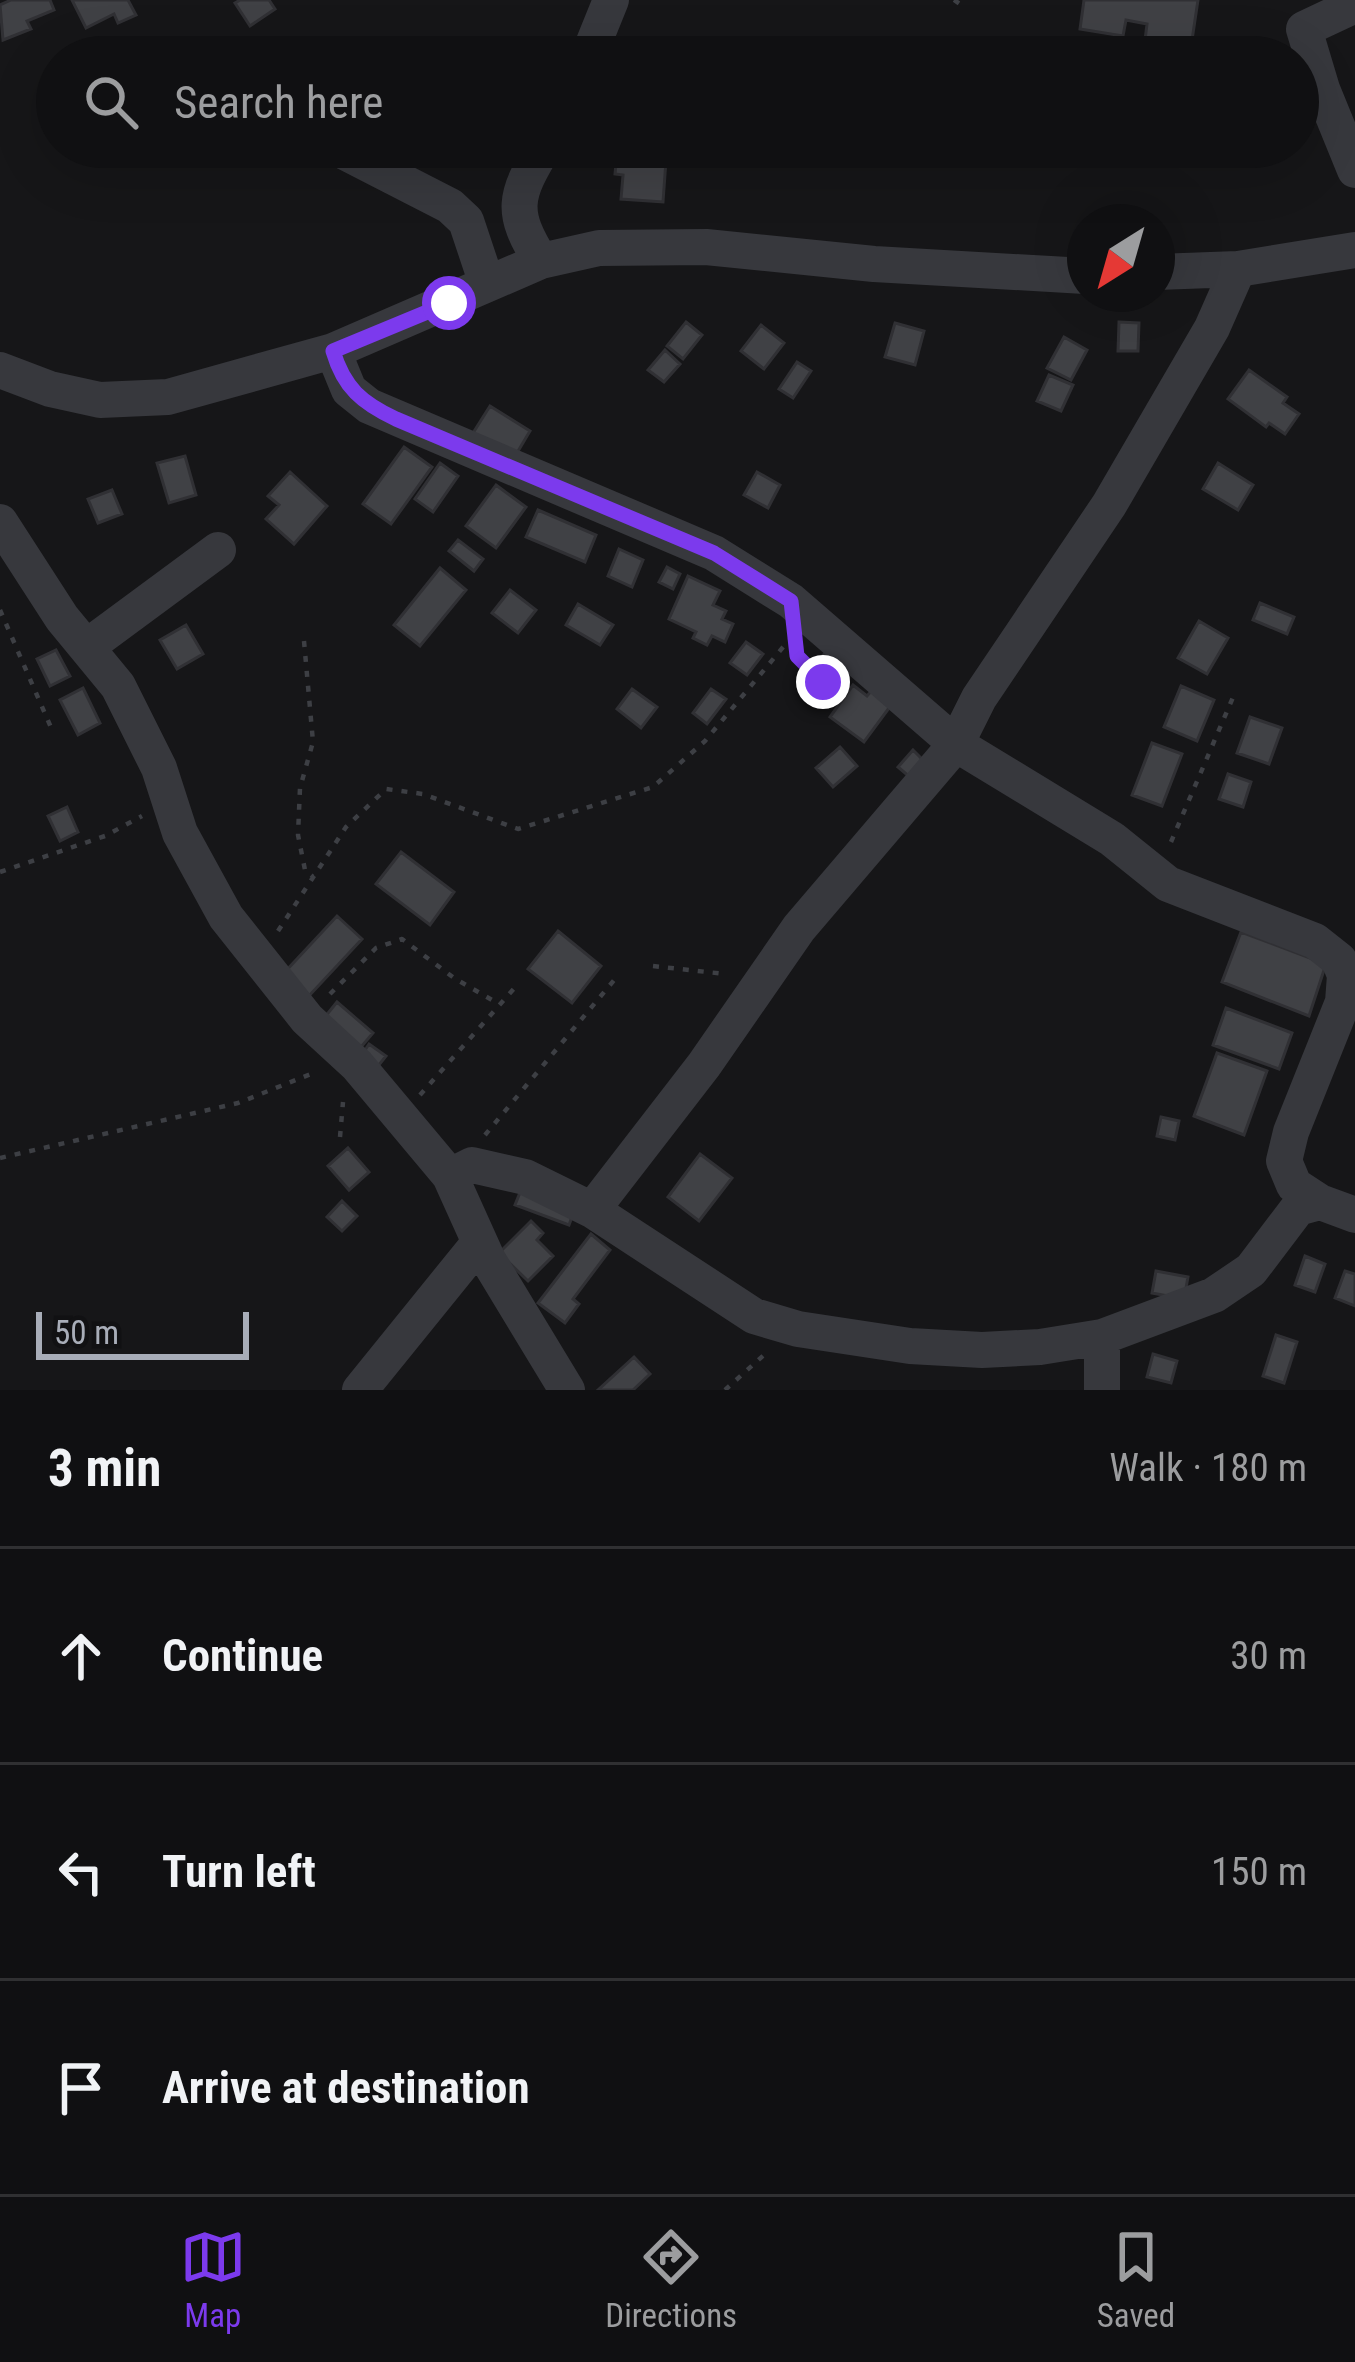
<!DOCTYPE html>
<html lang="en">
<head>
<meta charset="utf-8">
<style>
  :root { --surface:#101012; --page:#19191b; --text:#f1f3f6; --muted:#9c9d9f; --line:#303032; --accent:#7c3aed }
  body { margin:0; font-family:"Roboto Condensed",sans-serif; background:var(--page); color:var(--text) }
  .compass { position:absolute; left:1067px; top:204px; width:108px; height:108px; border-radius:50%; background:var(--surface); box-shadow:0 12px 48px #0002; rotate:217deg }
  .scale { position:absolute; left:36px; bottom:30px; width:213px; box-sizing:border-box; padding-left:12px; border:6px solid #a8adb8; border-top:0; font-size:33px; line-height:42px; white-space:nowrap; color:#a8adb8; -webkit-text-stroke:9px #111113; paint-order:stroke }
  .stop { position:absolute; width:36px; height:36px; margin:-27px; border:9px solid #7c3aed; border-radius:50%; background:#fff }
  .stop.end { background:#7c3aed; border-color:#fff; box-shadow:0 3px 12px #0008 }
  .list { margin:0; padding:0; list-style:none }
  h2 { display:flex; justify-content:space-between; align-items:center; height:156px; margin:0; padding:0 48px; font-size:51px }
  h2 small { font-size:39px; font-weight:400; color:var(--muted) }
  .list li { display:grid; grid-template-columns:78px 1fr auto; gap:36px; align-items:center; box-sizing:border-box; height:216px; padding:0 48px; border-top:3px solid var(--line) }
  .list b { display:block; font-size:45px; white-space:nowrap }
  .list em { font-size:39px; font-style:normal; color:var(--muted) }
  .icon { flex:none; width:66px; height:66px; fill:none; stroke:currentColor; stroke-width:2; stroke-linecap:round; stroke-linejoin:round }
  .map { position:relative; flex:none; width:1355px; height:1390px; overflow:hidden }
  .search { position:absolute; background:var(--surface); box-shadow:0 12px 48px #0002; left:36px; right:36px; top:36px; height:132px; display:flex; align-items:center; gap:30px; box-sizing:border-box; padding:0 42px; border-radius:66px; color:var(--muted); font-size:45px }
  .sheet { height:804px; background:var(--surface) }
  nav { display:flex; justify-content:space-around; align-items:center; box-sizing:border-box; height:168px; border-top:3px solid var(--line); background:var(--surface); font-size:33px; color:var(--muted) }
  nav a { display:grid; justify-items:center; gap:6px }
  nav .on { color:var(--accent) }
  .map>svg:first-child { display:block }
  .building { fill:#404145; stroke:#303034; stroke-width:3 }
  .lines { fill:none; stroke-linecap:round; stroke-linejoin:round }
  .path { stroke:#3d3f44; stroke-width:4.5; stroke-dasharray:6 9; stroke-linecap:butt }
  .minor { stroke:#37383d; stroke-width:36 }
  .route { stroke:#7c3aed; stroke-width:15 }
</style>
</head>
<body>
<div class="map">
<svg width="1355" height="1390" viewBox="0 0 1355 1390">
  <rect width="100%" height="100%" fill="#161618"/>
  <!-- building -->
  <path class="building" d="M11,0H50L54,10L27,21L31,29L3,40L0,5Z
    M72,0H128L136,15L118,23L114,14L86,28Z
    M240,0H269L275,9L250,26L235,3Z
    M1084,0H1198L1191,47L1145,40L1147,24L1126,20L1123,36L1080,29Z
    M733,41L736,57H691L690,51Z
    M210,147H236L222,160Z
    M625,147H667L663,202L621,199L623,175L615,174L616,163L623,164Z
    M686,322L702,335L683,359L667,346Z
    M1119,322L1139,323L1138,351H1118Z
    M895,323L924,331L915,365L885,357Z
    M761,325L784,343L764,369L741,351Z
    M1064,337L1087,350L1071,380L1047,368Z
    M665,350L680,364L664,382L648,370Z
    M797,362L811,371L793,398L779,389Z
    M1249,370L1287,397L1283,403L1299,414L1285,434L1269,423L1266,427L1228,399Z
    M1049,375L1073,385L1061,411L1037,401Z
    M490,406L530,431L514,458L473,433Z
    M404,447L432,467L391,524L363,504Z
    M185,456L196,495L169,503L157,463Z
    M440,463L458,476L433,512L415,499Z
    M1218,463L1253,485L1238,510L1203,489Z
    M290,472L327,506L294,544L266,519L279,505L268,496Z
    M757,472L780,485L768,508L744,495Z
    M496,485L526,507L496,548L466,526Z
    M112,490L122,514L98,523L88,499Z
    M538,510L596,535L585,562L526,537Z
    M458,540L483,559L474,571L449,551Z
    M619,549L643,560L632,587L608,576Z
    M667,567L680,574L673,589L659,582Z
    M440,568L466,590L420,646L394,625Z
    M688,576L720,591L713,605L726,611L722,619L733,624L725,642L712,636L707,645L693,638L696,632L669,619Z
    M510,590L536,610L518,633L492,613Z
    M1260,603L1294,617L1287,634L1253,620Z
    M578,604L613,625L600,645L566,625Z
    M1199,621L1228,638L1207,674L1178,658Z
    M186,625L203,654L177,669L160,640Z
    M746,642L763,654L747,675L730,663Z
    M56,650L70,676L50,686L37,659Z
    M827,651L844,667L836,677L818,661Z
    M853,685L867,696L872,690L892,704L864,742L830,717Z
    M1181,686L1214,700L1197,741L1164,727Z
    M83,688L100,723L78,735L60,700Z
    M632,689L657,707L641,728L617,709Z
    M711,689L726,699L707,724L693,713Z
    M1250,717L1282,728L1269,764L1237,753Z
    M1152,743L1182,754L1162,806L1132,795Z
    M840,747L857,766L833,787L816,768Z
    M913,750L926,763L912,779L898,767Z
    M1228,774L1251,782L1243,807L1219,799Z
    M67,807L78,832L60,841L48,816Z
    M401,852L454,892L430,925L376,884Z
    M337,916L362,939L308,997L283,974Z
    M558,931L601,966L572,1003L528,969Z
    M1241,932L1326,964L1309,1016L1222,982Z
    M337,1002L373,1033L356,1053L320,1023Z
    M1226,1008L1292,1033L1279,1069L1213,1045Z
    M369,1044L386,1056L375,1070L359,1059Z
    M1217,1053L1267,1071L1244,1135L1194,1116Z
    M1161,1117L1179,1121L1175,1140L1157,1136Z
    M348,1148L369,1172L349,1190L328,1166Z
    M700,1154L732,1178L699,1221L668,1197Z
    M523,1185L576,1206L569,1225L515,1205Z
    M342,1201L357,1216L342,1231L327,1217Z
    M531,1221L543,1233L537,1240L553,1256L528,1281L499,1253Z
    M591,1234L610,1250L573,1299L579,1304L565,1323L538,1303Z
    M1305,1256L1325,1264L1315,1292L1295,1285Z
    M1156,1271L1188,1277L1184,1299L1152,1293Z
    M1345,1271L1355,1274V1306L1335,1298Z
    M1276,1335L1297,1342L1284,1383L1263,1376Z
    M1153,1354L1177,1361L1171,1383L1147,1377Z
    M634,1357L650,1374L633,1390H598Z"/>
  <g class="lines">
    <!-- path -->
    <path class="path" d="M954,0L960,4
      M0,610L53,732
      M304,641L313,742L300,788L298,835L305,870L313,877
      M795,648L797,656L823,682
      M1171,842L1234,695
      M0,872L105,836L142,816
      M278,931L346,827L386,789L423,794L518,829L653,787L705,741L789,640
      M653,966L725,974
      M330,994L376,948L402,939L454,978L499,1004
      M420,1095L519,983
      M485,1135L615,979
      M340,1137L343,1102
      M0,1158L238,1103L316,1072
      M725,1390L765,1354"/>
    <!-- minor -->
    <path class="minor" d="M1355,5L1304,29L1322,89L1355,170
      M588,57L611,0
      M335,147L450,206L466,221L487,284
      M541,261C510,212 514,196 544,147
      M1157,272L1238,269L1355,250
      M333,351L349,390L369,406L714,553L791,601L956,744L1112,839L1168,884L1315,941L1339,960L1345,975L1343,1002L1291,1132L1284,1161L1294,1185L1320,1202
      M0,370L50,389L100,400L168,397L333,351L541,261L599,248L706,247L874,264L1085,276
      M0,522L62,618L118,686L159,768L180,833L226,917L307,1019L357,1065L450,1176L487,1258L567,1390
      M88,646L218,550
      M450,1176L472,1165L525,1177L592,1210L754,1316L798,1329L910,1346L982,1350L1040,1347L1102,1337L1214,1295L1251,1270L1298,1208L1320,1202L1355,1215
      M592,1210L704,1065L799,928L956,744L979,698L1109,505L1212,328L1238,269
      M360,1390L479,1243
      M1102,1390V1337"/>
  </g>
  <g class="lines">
    <!-- route -->
    <path class="route" d="M449,303L333,351C344,388 362,403 396,419L714,553L791,601L797,656L823,682"/>
  </g>
</svg>
<svg class="compass" viewBox="-18 -18 36 36"><path d="M0-13l5 13h-10z" fill="#e53935"/><path d="M0 13l5-13h-10z" fill="#9c9d9f"/></svg>
<div class="scale">50 m</div>
<div class="stop" style="left:449px;top:303px"></div>
<div class="stop end" style="left:823px;top:682px"></div>
<div class="search"><svg class="icon" aria-label="search" viewBox="0 0 24 24"><circle cx="10" cy="10" r="6"/><path d="M15 15l6 6"/></svg>Search here</div>
</div>
<section class="sheet">
<h2>3 min<small>Walk · 180 m</small></h2>
<ul class="list">
<li><svg class="icon" aria-label="ahead" viewBox="0 0 24 24"><path d="M12 20V5M6 11l6-6 6 6"/></svg><div><b>Continue</b></div><em>30 m</em></li>
<li><svg class="icon" aria-label="left" viewBox="0 0 24 24"><path d="M17 20v-9H6M10 6l-5 5 5 5"/></svg><div><b>Turn left</b></div><em>150 m</em></li>
<li><svg class="icon" aria-label="arrive" viewBox="0 0 24 24"><path d="M6 21V4h12l-3 4 3 4H6"/></svg><div><b>Arrive at destination</b></div></li>
</ul>
</section>
<nav>
<a class="on"><svg class="icon" aria-label="map" viewBox="0 0 24 24"><path d="M3 6l6-2 6 2 6-2v14l-6 2-6-2-6 2zM9 4v14M15 6v14"/></svg>Map</a>
<a><svg class="icon" aria-label="directions" viewBox="0 0 24 24"><path d="M12 3l9 9-9 9-9-9zM9 14v-3h6M13 9l2 2-2 2"/></svg>Directions</a>
<a><svg class="icon" aria-label="saved" viewBox="0 0 24 24"><path d="M7 4h10v16l-5-4-5 4z"/></svg>Saved</a>
</nav>
</body>
</html>
